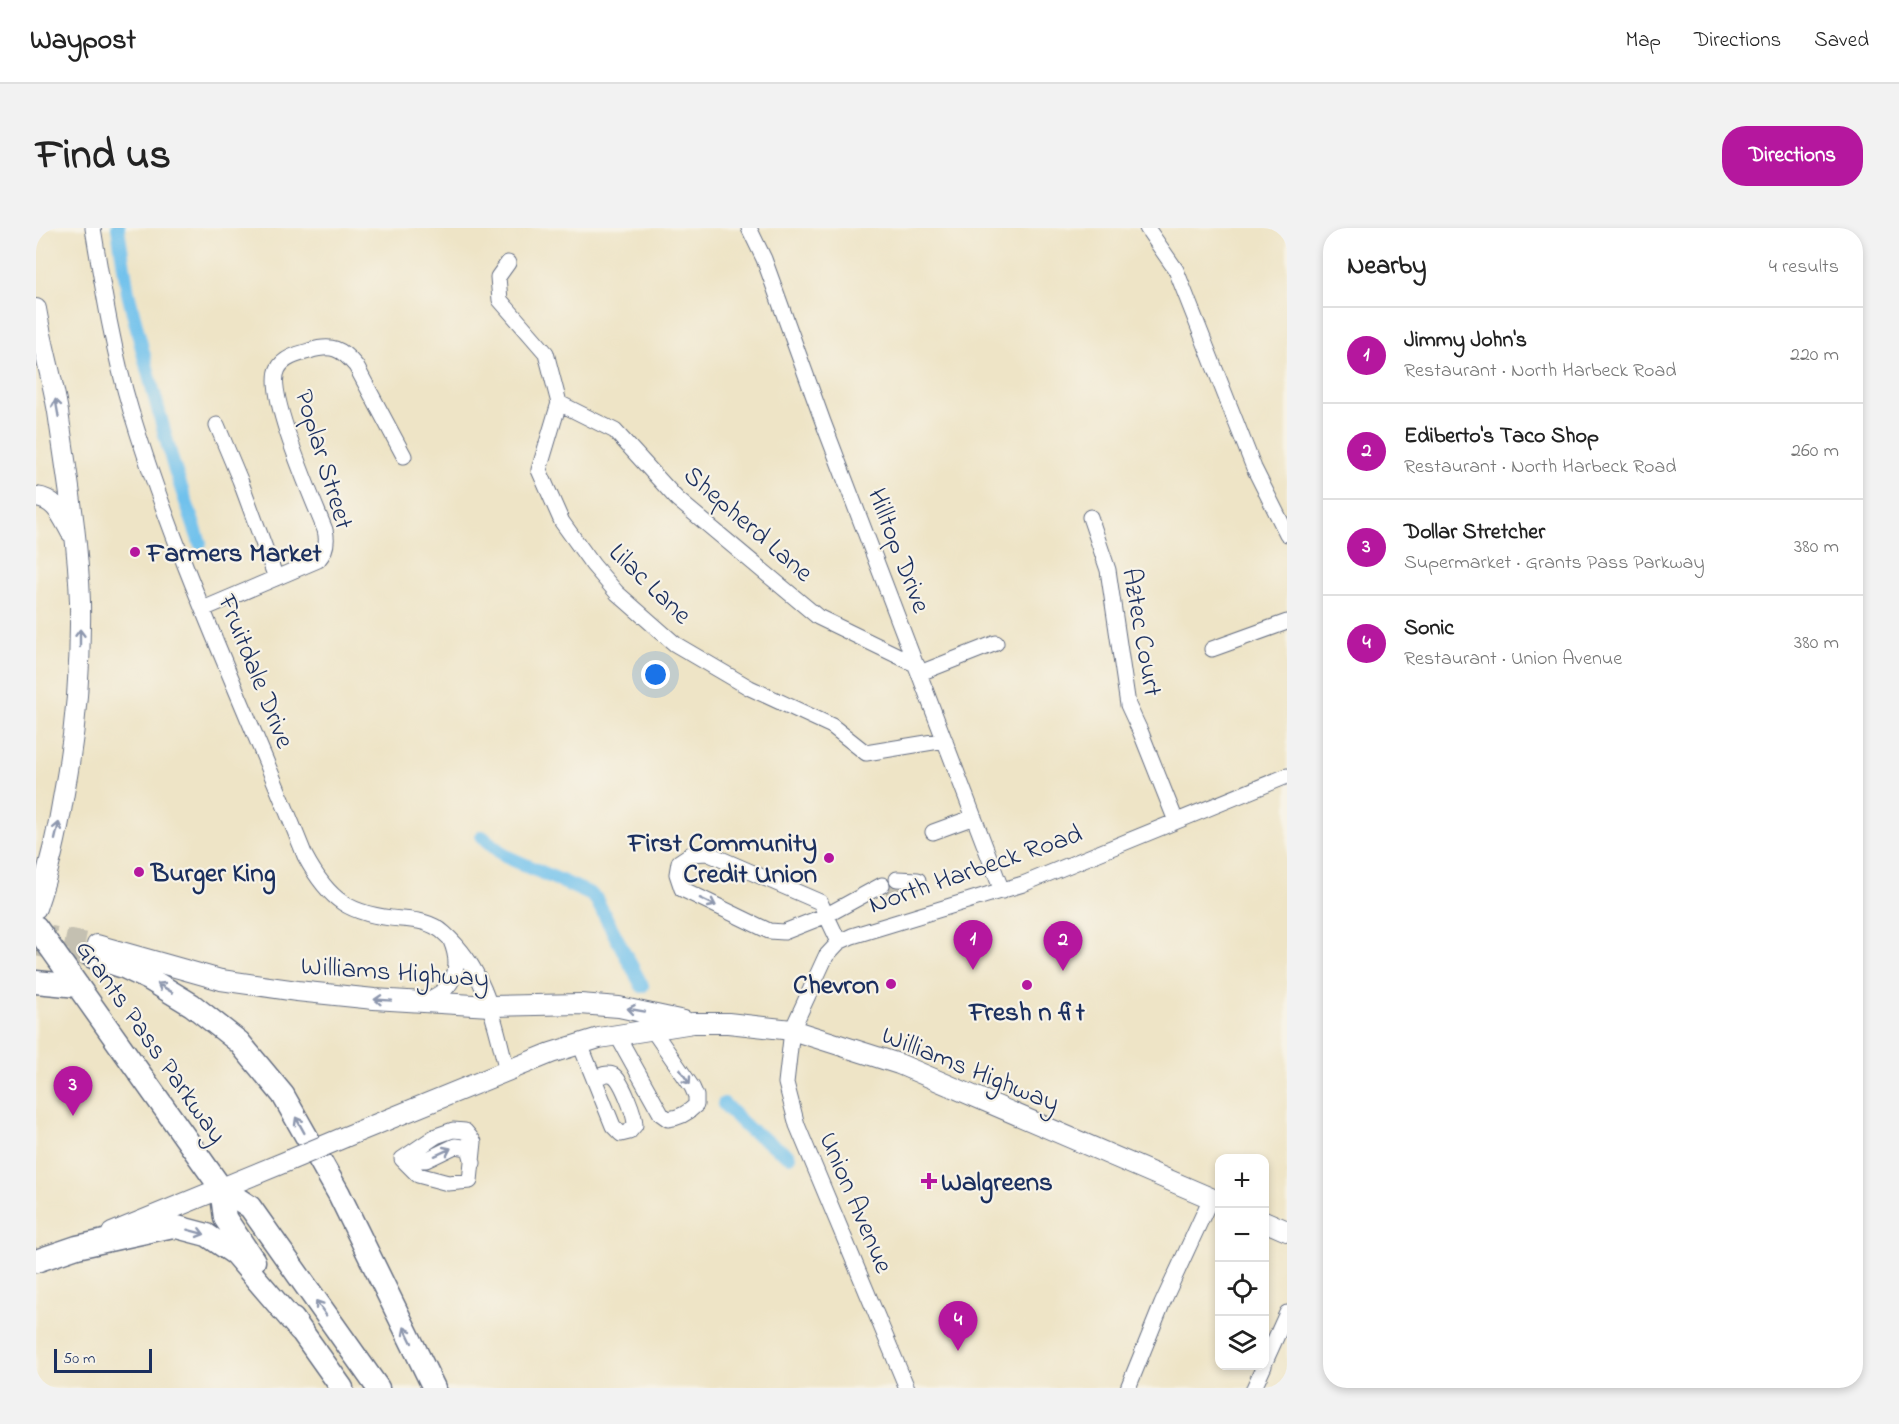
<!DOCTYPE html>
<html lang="en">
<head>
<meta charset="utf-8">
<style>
  :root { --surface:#fff; --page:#f2f2f2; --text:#222; --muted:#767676; --line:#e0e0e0; --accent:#b5179e }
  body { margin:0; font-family:"Indie Flower",sans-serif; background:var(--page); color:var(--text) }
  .controls { position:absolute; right:18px; bottom:18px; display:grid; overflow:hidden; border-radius:12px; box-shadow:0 3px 9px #0003 }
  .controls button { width:54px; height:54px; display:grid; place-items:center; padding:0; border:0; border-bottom:2px solid var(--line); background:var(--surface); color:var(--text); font:30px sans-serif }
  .scale { position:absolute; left:18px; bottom:15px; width:98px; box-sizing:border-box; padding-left:6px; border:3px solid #1b2f5e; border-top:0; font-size:16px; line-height:21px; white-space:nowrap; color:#1b2f5e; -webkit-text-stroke:4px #f7f3e8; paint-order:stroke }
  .you { position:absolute; left:620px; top:447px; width:21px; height:21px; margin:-15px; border:4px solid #fff; border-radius:50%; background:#1a73e8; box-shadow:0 0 0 9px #1a73e833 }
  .badge { display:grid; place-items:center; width:39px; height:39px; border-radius:50%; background:var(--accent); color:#fff; font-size:20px; font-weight:700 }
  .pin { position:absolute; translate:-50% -50px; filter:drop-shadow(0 2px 3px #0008) }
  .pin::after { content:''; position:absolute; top:32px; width:21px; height:18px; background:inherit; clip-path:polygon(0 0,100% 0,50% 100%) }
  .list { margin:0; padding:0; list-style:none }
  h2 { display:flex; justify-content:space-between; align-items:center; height:78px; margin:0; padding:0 24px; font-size:26px }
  h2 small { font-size:20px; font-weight:400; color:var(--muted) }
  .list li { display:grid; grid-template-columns:39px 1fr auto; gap:18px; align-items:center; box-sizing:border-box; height:96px; padding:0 24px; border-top:2px solid var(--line) }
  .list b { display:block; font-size:22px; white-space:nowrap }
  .list p { margin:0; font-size:20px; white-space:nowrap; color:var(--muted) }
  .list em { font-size:20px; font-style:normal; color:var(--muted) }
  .icon { flex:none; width:33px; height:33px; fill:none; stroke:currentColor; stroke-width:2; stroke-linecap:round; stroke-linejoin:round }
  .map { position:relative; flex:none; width:1251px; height:1160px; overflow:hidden; border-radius:24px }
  header { display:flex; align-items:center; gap:36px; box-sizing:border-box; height:84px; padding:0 30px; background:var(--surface); border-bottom:2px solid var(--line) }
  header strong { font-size:28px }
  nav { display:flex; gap:33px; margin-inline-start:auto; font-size:21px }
  .intro { display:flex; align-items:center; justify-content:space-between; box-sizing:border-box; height:144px; padding:0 36px }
  h1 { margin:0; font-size:42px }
  .button { padding:15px 27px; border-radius:24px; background:var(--accent); color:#fff; font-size:21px; font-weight:700 }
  main { display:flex; gap:36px; padding:0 36px }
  aside { flex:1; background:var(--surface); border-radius:24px; box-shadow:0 3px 9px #0003 }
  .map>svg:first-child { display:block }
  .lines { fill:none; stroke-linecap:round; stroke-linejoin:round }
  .canal { stroke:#70c1ec; stroke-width:14 }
  .minor-tunnel { stroke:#c4c0b1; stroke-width:15; stroke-dasharray:15 8; stroke-linecap:butt }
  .major-tunnel { stroke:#c4c0b1; stroke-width:20; stroke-dasharray:20 10; stroke-linecap:butt }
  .highway-tunnel { stroke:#c4c0b1; stroke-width:22; stroke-dasharray:22 11; stroke-linecap:butt }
  .minor-casing { stroke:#656e82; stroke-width:17 }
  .major-casing { stroke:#656e82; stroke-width:22 }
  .highway-casing { stroke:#656e82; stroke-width:25 }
  .minor { stroke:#fff; stroke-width:15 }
  .major { stroke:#fff; stroke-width:20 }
  .highway { stroke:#fff; stroke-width:22 }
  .major-bridge-casing { stroke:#656e82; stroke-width:22; stroke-linecap:butt }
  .major-bridge { stroke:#fff; stroke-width:20 }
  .oneway { stroke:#8d97ae }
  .poi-dot { fill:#b5179e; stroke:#f7f3e8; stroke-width:2 }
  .labels { text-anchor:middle; stroke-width:4.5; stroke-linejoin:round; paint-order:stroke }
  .street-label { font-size:27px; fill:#1b2f5e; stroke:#f7f3e8 }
  .poi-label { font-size:27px; font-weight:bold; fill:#1b2f5e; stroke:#f7f3e8; text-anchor:start }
</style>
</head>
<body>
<header>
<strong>Waypost</strong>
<nav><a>Map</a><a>Directions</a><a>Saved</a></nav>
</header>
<div class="intro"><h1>Find us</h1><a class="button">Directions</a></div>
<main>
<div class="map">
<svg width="1251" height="1160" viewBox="0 0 1251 1160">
  <rect width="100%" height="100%" fill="#f7f3e8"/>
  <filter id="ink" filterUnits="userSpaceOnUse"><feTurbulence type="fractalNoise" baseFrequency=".0167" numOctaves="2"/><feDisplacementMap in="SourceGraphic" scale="12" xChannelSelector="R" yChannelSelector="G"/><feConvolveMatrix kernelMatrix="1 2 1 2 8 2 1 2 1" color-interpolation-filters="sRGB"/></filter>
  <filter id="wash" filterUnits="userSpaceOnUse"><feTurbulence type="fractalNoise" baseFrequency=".008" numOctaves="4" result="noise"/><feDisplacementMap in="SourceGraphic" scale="24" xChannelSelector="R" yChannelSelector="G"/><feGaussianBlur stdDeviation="1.35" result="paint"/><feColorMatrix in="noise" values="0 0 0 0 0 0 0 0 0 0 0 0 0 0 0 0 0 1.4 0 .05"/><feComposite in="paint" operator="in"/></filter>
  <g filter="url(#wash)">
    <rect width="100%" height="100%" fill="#eee4c6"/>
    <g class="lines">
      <!-- canal -->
      <path class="canal" d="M82,0L92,65L111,140L137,236L164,315
        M446,609L469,628L554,666L560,671L606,758
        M688,876L710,899L753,928"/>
    </g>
  </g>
  <g filter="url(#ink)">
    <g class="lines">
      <!-- minor-tunnel -->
      <path class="minor-tunnel" d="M849,663L864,658"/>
      <!-- major-tunnel -->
      <path class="major-tunnel" d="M0,705L61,717"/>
      <!-- highway-tunnel -->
      <path class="highway-tunnel" d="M0,717L57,729"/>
      <!-- minor casing -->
      <g class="minor-casing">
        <path id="minor" d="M57,0C67,61 77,123 95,183C141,335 210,480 269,628C293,673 314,687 365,691C380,692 396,694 408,705C450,742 458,791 471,843
          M713,0L728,31L787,194L966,663
          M1111,0L1140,42L1218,240L1251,306
          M472,35L462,49L464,72L510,125L523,175L503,242L526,294L557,337L581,365L639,416L714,460L796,498L830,525L909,512
          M523,175L579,203L641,271L782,389L881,437
          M181,197L204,252L240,350
          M1054,289L1072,342L1092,477L1105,505L1140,593
          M167,381L282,332C290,323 292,314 289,302C278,274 229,164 242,141C247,130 262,126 273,123C296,116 305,120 320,138L368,228
          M1176,421L1251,394
          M884,445L960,415
          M897,604L938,589
          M861,651L882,652
          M803,714L784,674L671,625L655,626L643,634L641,646L646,661L733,703L748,704L791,687L846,657
          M387,773C417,764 427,742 415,713
          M581,807L625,886L632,891C643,890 653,884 660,877V868L656,859L616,801
          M544,816L577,898L585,906L593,904L599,897C599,887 586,852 577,847C571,844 564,848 558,851
          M417,902L429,903L438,914L434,953L412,955L382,947L366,931L400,908Z
          M366,931L390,932L419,918L433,920L437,935
          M1228,1136L1251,1085
          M871,1160L761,897L750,855L756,802L790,728L803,714L816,708L987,656L1251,548
          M1092,1160L1126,1076L1175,970
          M1218,1160L1228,1138"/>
      </g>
      <!-- major casing -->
      <g class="major-casing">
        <path id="major" d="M0,81C6,116 16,149 22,184C31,247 42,311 44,374C45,438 40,502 28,565C22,603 13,643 0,680
          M0,269C20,271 26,288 35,304
          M61,717L185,752L261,763L338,771L454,778L544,776L583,779L648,793
          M309,909L515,825L563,810L657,795H692L756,802L863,836L1184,974
          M1228,993L1251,1003
          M76,1005L254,932"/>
      </g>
      <!-- highway casing -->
      <g class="highway-casing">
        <path id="highway" d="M0,699L185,960L214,979L342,1160
          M57,729L88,739L115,752L156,777L203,814L247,867L303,966L398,1160
          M0,754L42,758
          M185,960L189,990L218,1033
          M0,1033L41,1019L137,998L171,1007L199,1026L264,1102
          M257,1091L306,1160"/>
      </g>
      <!-- minor -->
      <use href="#minor" class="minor"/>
      <!-- major -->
      <use href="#major" class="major"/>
      <!-- highway -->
      <use href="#highway" class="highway"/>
      <!-- major-bridge casing -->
      <g class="major-bridge-casing">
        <path id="major-bridge" d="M254,932L309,909"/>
      </g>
      <!-- major-bridge -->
      <use href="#major-bridge" class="major-bridge"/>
    </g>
    <!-- one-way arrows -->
    <defs><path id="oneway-shaft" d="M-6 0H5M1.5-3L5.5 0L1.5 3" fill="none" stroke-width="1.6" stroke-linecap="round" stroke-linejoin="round" transform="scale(1.5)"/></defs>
    <g class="oneway">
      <use href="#oneway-shaft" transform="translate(21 180) rotate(-100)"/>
      <use href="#oneway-shaft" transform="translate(44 410) rotate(-90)"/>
      <use href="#oneway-shaft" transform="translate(21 603) rotate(-77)"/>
      <use href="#oneway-shaft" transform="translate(672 674) rotate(25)"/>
      <use href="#oneway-shaft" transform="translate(129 760) rotate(-149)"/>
      <use href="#oneway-shaft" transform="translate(347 772) rotate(-176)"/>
      <use href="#oneway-shaft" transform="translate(600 782) rotate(-170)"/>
      <use href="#oneway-shaft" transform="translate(649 849) rotate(56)"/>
      <use href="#oneway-shaft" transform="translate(264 897) rotate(-119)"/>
      <use href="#oneway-shaft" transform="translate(407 924) rotate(-25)"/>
      <use href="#oneway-shaft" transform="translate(160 1004) rotate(15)"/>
      <use href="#oneway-shaft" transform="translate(285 1080) rotate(-125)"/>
      <use href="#oneway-shaft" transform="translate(372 1107) rotate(-116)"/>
    </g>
  </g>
  <!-- markers -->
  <g class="poi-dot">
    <circle cx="99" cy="324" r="6"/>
    <circle cx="793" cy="630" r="6"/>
    <circle cx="103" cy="644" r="6"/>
    <circle cx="855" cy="756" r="6"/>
    <circle cx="991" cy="757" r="6"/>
    <path d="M890 944h6v6h6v6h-6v6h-6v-6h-6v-6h6z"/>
  </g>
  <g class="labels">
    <!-- street labels -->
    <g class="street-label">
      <text transform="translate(289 231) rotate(73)" y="9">Poplar Street</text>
      <text transform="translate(713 295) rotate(41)" y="9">Shepherd Lane</text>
      <text transform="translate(864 322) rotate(69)" y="9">Hilltop Drive</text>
      <text transform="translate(615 355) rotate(44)" y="9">Lilac Lane</text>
      <text transform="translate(1107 404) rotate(80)" y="9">Aztec Court</text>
      <text transform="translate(221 443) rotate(68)" y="9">Fruitdale Drive</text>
      <text transform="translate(939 640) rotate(-19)" y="9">North Harbeck Road</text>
      <text transform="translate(359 743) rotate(4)" y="9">Williams Highway</text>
      <text transform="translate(116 813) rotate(55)" y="9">Grants Pass Parkway</text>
      <text transform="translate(935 840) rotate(22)" y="9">Williams Highway</text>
      <text transform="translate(821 974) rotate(67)" y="9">Union Avenue</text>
    </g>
    <!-- poi labels -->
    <g class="poi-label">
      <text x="111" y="333">Farmers Market</text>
      <text x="781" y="623" text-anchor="end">First Community<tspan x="781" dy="31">Credit Union</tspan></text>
      <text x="115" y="653">Burger King</text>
      <text x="843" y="765" text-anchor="end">Chevron</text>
      <text x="991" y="792" text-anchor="middle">Fresh n fit</text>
      <text x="905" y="962">Walgreens</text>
    </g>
  </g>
</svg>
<div class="controls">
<button>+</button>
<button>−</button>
<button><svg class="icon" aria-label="locate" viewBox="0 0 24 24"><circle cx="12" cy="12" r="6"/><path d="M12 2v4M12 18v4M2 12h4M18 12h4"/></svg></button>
<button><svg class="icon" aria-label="layers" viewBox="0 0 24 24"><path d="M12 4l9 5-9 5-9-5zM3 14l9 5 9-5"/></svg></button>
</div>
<div class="scale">50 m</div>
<div class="you"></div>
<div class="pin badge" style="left:937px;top:742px">1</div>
<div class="pin badge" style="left:1027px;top:743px">2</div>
<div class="pin badge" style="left:37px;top:888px">3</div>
<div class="pin badge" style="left:922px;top:1123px">4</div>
</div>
<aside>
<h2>Nearby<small>4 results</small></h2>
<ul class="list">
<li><span class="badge">1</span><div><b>Jimmy John's</b><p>Restaurant · North Harbeck Road</p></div><em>220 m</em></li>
<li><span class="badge">2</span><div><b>Ediberto's Taco Shop</b><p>Restaurant · North Harbeck Road</p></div><em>260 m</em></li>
<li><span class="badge">3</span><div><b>Dollar Stretcher</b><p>Supermarket · Grants Pass Parkway</p></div><em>380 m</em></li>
<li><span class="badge">4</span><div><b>Sonic</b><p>Restaurant · Union Avenue</p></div><em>380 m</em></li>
</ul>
</aside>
</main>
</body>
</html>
